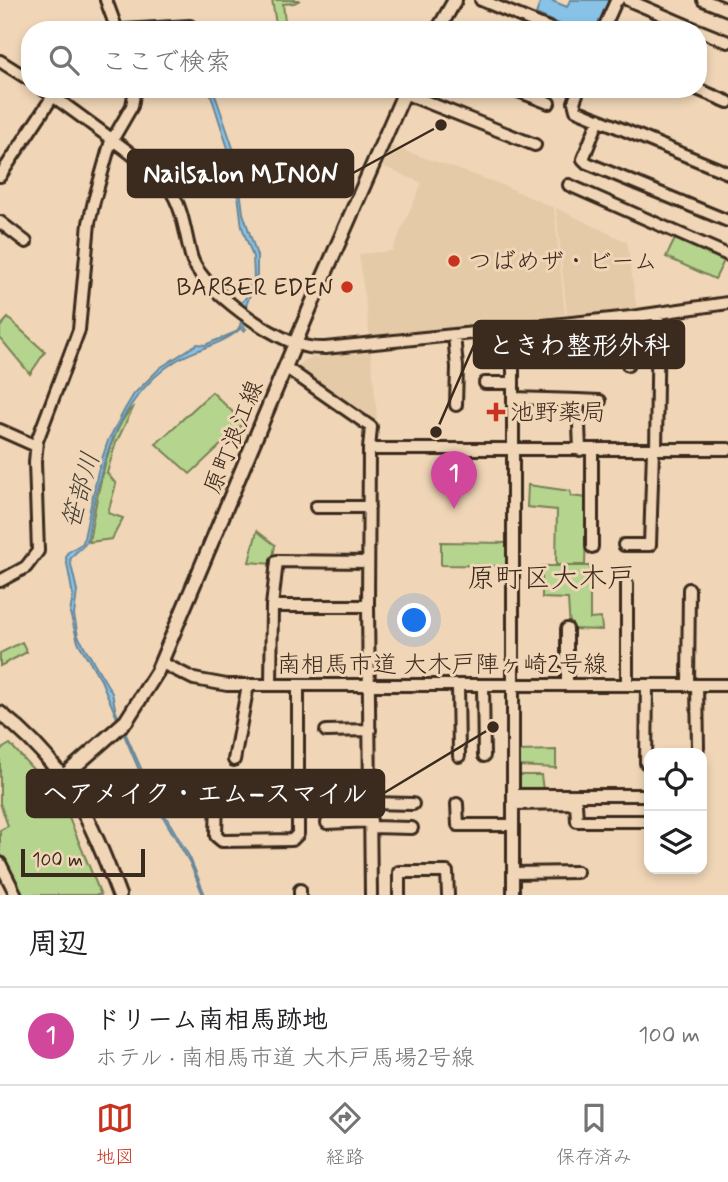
<!DOCTYPE html>
<html lang="ja">
<head>
<meta charset="utf-8">
<style>
  :root { --surface:#fff; --page:#f2f2f2; --text:#202124; --muted:#757577; --line:#e0e0e0; --accent:#c8321e }
  body { margin:0; font-family:Mynerve,"Klee One",sans-serif; background:var(--page); color:var(--text) }
  .controls { position:absolute; right:21px; bottom:21px; display:grid; overflow:hidden; border-radius:14px; box-shadow:0 4px 10px #0003 }
  .controls button { width:63px; height:63px; display:grid; place-items:center; padding:0; border:0; border-bottom:2px solid var(--line); background:var(--surface); color:var(--text); font:35px sans-serif }
  .scale { position:absolute; left:21px; bottom:18px; width:124px; box-sizing:border-box; padding-left:7px; border:4px solid #3b2a1e; border-top:0; font-size:19px; line-height:24px; white-space:nowrap; color:#3b2a1e; -webkit-text-stroke:5px #f0d6b7; paint-order:stroke }
  .you { position:absolute; left:415px; top:621px; width:24px; height:24px; margin:-18px; border:5px solid #fff; border-radius:50%; background:#1a73e8; box-shadow:0 0 0 10px #1a73e833 }
  .badge { display:grid; place-items:center; width:46px; height:46px; border-radius:50%; background:var(--accent); color:#fff; font-size:23px; font-weight:700 }
  .pin { position:absolute; translate:-50% -58px; filter:drop-shadow(0 2px 4px #0008) }
  .pin::after { content:''; position:absolute; top:37px; width:24px; height:21px; background:inherit; clip-path:polygon(0 0,100% 0,50% 100%) }
  .list { margin:0; padding:0; list-style:none }
  h2 { display:flex; justify-content:space-between; align-items:center; height:91px; margin:0; padding:0 28px; font-size:30px }
  h2 small { font-size:23px; font-weight:400; color:var(--muted) }
  .list li { display:grid; grid-template-columns:46px 1fr auto; gap:21px; align-items:center; box-sizing:border-box; height:98px; padding:0 28px; border-top:2px solid var(--line) }
  .list b { display:block; font-size:26px; white-space:nowrap }
  .list p { margin:0; font-size:23px; white-space:nowrap; color:var(--muted) }
  .list em { font-size:23px; font-style:normal; color:var(--muted) }
  .icon { flex:none; width:38px; height:38px; fill:none; stroke:currentColor; stroke-width:2; stroke-linecap:round; stroke-linejoin:round }
  .map { position:relative; flex:none; width:728px; height:895px; overflow:hidden }
  .search { position:absolute; background:var(--surface); box-shadow:0 4px 10px #0003; left:21px; right:21px; top:21px; height:77px; display:flex; align-items:center; gap:18px; box-sizing:border-box; padding:0 24px; border-radius:28px; color:var(--muted); font-size:26px }
  .sheet { height:189px; background:var(--surface) }
  nav { display:flex; justify-content:space-around; align-items:center; box-sizing:border-box; height:98px; border-top:2px solid var(--line); background:var(--surface); font-size:19px; color:var(--muted) }
  nav a { display:grid; justify-items:center; gap:4px }
  nav .on { color:var(--accent) }
  .map>svg:first-child { display:block }
  .built { fill:#e4caa6 }
  .green { fill:#b5d58e; stroke:#788056; stroke-width:2 }
  .water { fill:#88c3e7; stroke:#698697; stroke-width:2 }
  .lines { fill:none; stroke-linecap:round; stroke-linejoin:round }
  .minor-casing { stroke:#3b2a1e; stroke-width:16 }
  .major-casing { stroke:#3b2a1e; stroke-width:18 }
  .minor { stroke:#f0d6b7; stroke-width:10 }
  .major { stroke:#f0d6b7; stroke-width:12 }
  .poi-dot { fill:#c8321e; stroke:#f0d6b7; stroke-width:2.5 }
  .labels { text-anchor:middle; stroke-width:6; stroke-linejoin:round; paint-order:stroke }
  .poi-label { font-size:24px; fill:#3b2a1e; stroke:#f0d6b7; text-anchor:start }
  .street-label { font-size:24px; fill:#3b2a1e; stroke:#f0d6b7 }
  .water-label { font-size:26px; font-style:italic; fill:#47413c; stroke:#f0d6b7 }
  .quarter-label { font-size:28px; fill:#3b2a1e; stroke:#f0d6b7 }
  .leader { fill:none; stroke:#3b2a1e; stroke-width:2.5 }
  .callout-dot { fill:#3b2a1e; stroke:#f0d6b7; stroke-width:2.5 }
  .callout { fill:#3b2a1e; stroke:#3b2a1e; stroke-width:2.5 }
  .callout-label { font-size:26px; text-anchor:middle; font-weight:bold; fill:#fff }
</style>
</head>
<body>
<div class="map">
<svg width="728" height="895" viewBox="0 0 728 895">
  <rect width="100%" height="100%" fill="#f0d6b7"/>
  <filter id="ink" filterUnits="userSpaceOnUse"><feTurbulence type="fractalNoise" baseFrequency=".0143" numOctaves="2"/><feDisplacementMap in="SourceGraphic" scale="14" xChannelSelector="R" yChannelSelector="G"/><feConvolveMatrix kernelMatrix="1 2 1 2 8 2 1 2 1" color-interpolation-filters="sRGB"/></filter>
  <g filter="url(#ink)">
    <!-- built -->
    <path class="built" d="M391,146L503,185L554,208L565,315L370,338L359,254L392,251L422,183L382,166Z
      M556,208L627,242L637,311L567,315Z
      M371,352L377,418L373,424L293,369L309,358Z"/>
    <!-- green -->
    <path class="green" d="M272,0H300L294,3L283,4L286,30H277Z
      M677,235L726,257L715,279L666,257Z
      M8,318L45,352L30,374L0,338V327Z
      M212,392L244,423L190,474L156,444Z
      M134,406L115,445L107,473L116,484L108,513L123,518L112,539L89,542C95,507 107,430 134,406Z
      M528,485L570,491L571,496L587,498L585,565H556L557,510L527,507Z
      M257,531L275,545L272,564L249,562Z
      M441,542L506,543V566L441,565Z
      M542,566H590V619L601,618L602,630L570,629L568,599L542,598Z
      M22,642L27,652L0,666V653Z
      M10,744L62,801L101,895H23L0,853V830L8,826L0,803V750Z
      M556,750V768L518,766V751Z
      M518,775H541L543,790L519,789Z"/>
    <!-- water -->
    <path class="water" d="M541,0H550L567,7L570,0H611L598,30H574L536,14Z
      M209,89H213L236,157L243,213L257,256V275L246,306L247,318L243,326L246,329L244,331L241,328C222,346 195,348 174,362C113,402 98,474 87,541C83,549 74,551 70,560L77,591L74,615L78,636L112,693L116,712L151,791L190,858L205,895H203L190,863L147,789L101,680L78,642L70,613L73,596L66,558L67,553L83,543L98,471L108,441L125,409L134,394L160,368L197,344L205,345L236,332L240,326L244,307L240,304L245,299L254,277L253,257L242,227L235,170Z"/>
    <g class="lines">
      <!-- minor casing -->
      <g class="minor-casing">
        <path id="minor" d="M106,0L117,30
          M481,0L553,30
          M628,0L698,30
          M703,0L728,10
          M123,30L190,26
          M603,30L616,1L618,0
          M698,30L728,42
          M0,61L30,80
          M43,89C71,109 98,129 125,149C140,161 158,173 169,188C184,209 185,236 192,259C203,290 277,343 309,347C314,348 320,348 325,348L631,317L728,303
          M513,89L549,103
          M579,89L574,102L576,110L728,173
          M697,89L728,102
          M404,93L535,145
          M599,119L583,159L587,163L728,221
          M0,176L53,96
          M569,185L728,255
          M0,222L26,242
          M454,335L457,367L456,405
          M628,365L629,317
          M285,367L371,427L369,449
          M485,383H513
          M513,398L578,400L580,450
          M578,400L600,401
          M0,430L36,446
          M656,450L658,313
          M316,507H369
          M624,545H650L653,450
          M592,547V450
          M368,562L277,561L272,606H368
          M0,581L26,567L38,551L35,462L37,441L79,330L89,223L94,201L110,144L132,106L135,89
          M627,584V685
          M162,663L194,679L227,685H728
          M271,685L272,606
          M458,685L459,756
          M483,685L484,756
          M567,685V629
          M688,685L689,589
          M697,685L698,748
          M326,731L370,730
          M234,760L248,685
          M646,763L647,685
          M513,795H649
          M298,797L223,792L217,797L216,836L222,841L292,840L298,834V686
          M371,803L413,804
          M457,804L458,825H513
          M513,804L576,803L577,821H649
          M327,823L371,821
          M371,827L412,828
          M0,863L16,895
          M513,873L577,872
          M300,890V895
          M371,895L368,606L369,449H728
          M399,895V872H447L448,895
          M513,895V329"/>
      </g>
      <!-- major casing -->
      <g class="major-casing">
        <path id="major" d="M438,30L455,0
          M0,713C67,765 90,818 119,895
          M64,776L126,721L157,672L310,308L406,89"/>
      </g>
      <!-- minor -->
      <use href="#minor" class="minor"/>
      <!-- major -->
      <use href="#major" class="major"/>
    </g>
  </g>
  <!-- markers -->
  <g class="poi-dot">
    <circle cx="454" cy="261" r="7"/>
    <circle cx="347" cy="287" r="7"/>
    <path d="M492.5 401.5h7v7h7v7h-7v7h-7v-7h-7v-7h7z"/>
  </g>
  <g class="labels">
    <!-- poi labels -->
    <g class="poi-label">
      <text x="468" y="269">つばめザ・ビーム</text>
      <text x="333" y="295" text-anchor="end">BARBER EDEN</text>
      <text x="510" y="420">池野薬局</text>
    </g>
    <!-- street labels -->
    <g class="street-label">
      <text transform="translate(233 437) rotate(-68)" y="8">原町浪江線</text>
      <text x="442" y="672">南相馬市道 大木戸陣ヶ崎2号線</text>
    </g>
    <!-- water labels -->
    <g class="water-label">
      <text transform="translate(80 490) rotate(-74)" y="9">笹部川</text>
    </g>
    <!-- quarter labels -->
    <g class="quarter-label">
      <text x="551" y="587">原町区大木戸</text>
    </g>
  </g>
  <!-- callouts -->
  <path class="leader" d="M441 125L353 173M436 432L474 345M493 727L384 793"/>
  <g class="callout-dot">
    <circle cx="441" cy="125" r="7"/>
    <circle cx="436" cy="432" r="7"/>
    <circle cx="493" cy="727" r="7"/>
  </g>
  <g class="callout">
    <rect x="128" y="150" width="225" height="47" rx="7"/>
    <rect x="474" y="321" width="210" height="47" rx="7"/>
    <rect x="27" y="770" width="357" height="47" rx="7"/>
  </g>
  <g class="callout-label">
    <text x="241" y="182">Nailsalon MINON</text>
    <text x="579" y="354">ときわ整形外科</text>
    <text x="205" y="802">ヘアメイク・エム−スマイル</text>
  </g>
</svg>
<div class="controls">
<button><svg class="icon" aria-label="locate" viewBox="0 0 24 24"><circle cx="12" cy="12" r="6"/><path d="M12 2v4M12 18v4M2 12h4M18 12h4"/></svg></button>
<button><svg class="icon" aria-label="layers" viewBox="0 0 24 24"><path d="M12 4l9 5-9 5-9-5zM3 14l9 5 9-5"/></svg></button>
</div>
<div class="scale">100 m</div>
<div class="you"></div>
<div class="pin badge" style="left:454px;top:509px;background:#d1479c">1</div>
<div class="search"><svg class="icon" aria-label="search" viewBox="0 0 24 24"><circle cx="10" cy="10" r="6"/><path d="M15 15l6 6"/></svg>ここで検索</div>
</div>
<section class="sheet">
<h2>周辺<small></small></h2>
<ul class="list">
<li><span class="badge" style="background:#d1479c">1</span><div><b>ドリーム南相馬跡地</b><p>ホテル · 南相馬市道 大木戸馬場2号線</p></div><em>100 m</em></li>
</ul>
</section>
<nav>
<a class="on"><svg class="icon" aria-label="map" viewBox="0 0 24 24"><path d="M3 6l6-2 6 2 6-2v14l-6 2-6-2-6 2zM9 4v14M15 6v14"/></svg>地図</a>
<a><svg class="icon" aria-label="directions" viewBox="0 0 24 24"><path d="M12 3l9 9-9 9-9-9zM9 14v-3h6M13 9l2 2-2 2"/></svg>経路</a>
<a><svg class="icon" aria-label="saved" viewBox="0 0 24 24"><path d="M7 4h10v16l-5-4-5 4z"/></svg>保存済み</a>
</nav>
</body>
</html>
